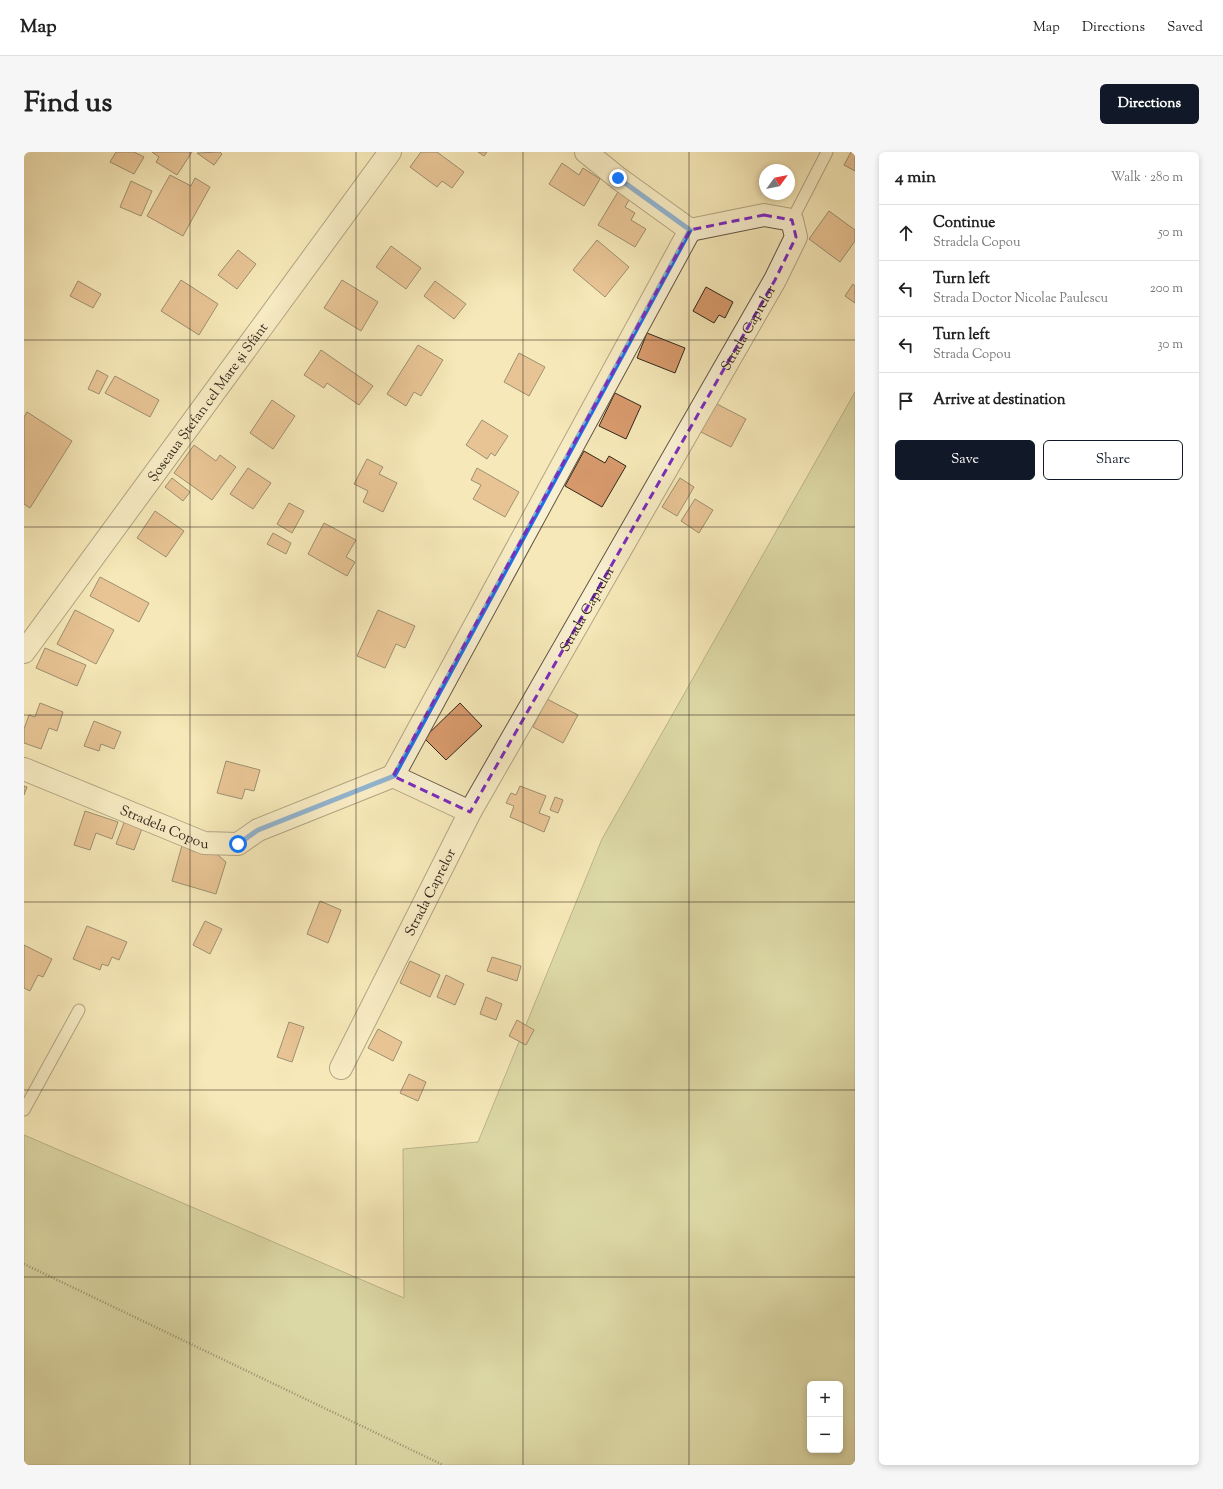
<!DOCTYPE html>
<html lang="en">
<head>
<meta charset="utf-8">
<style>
  :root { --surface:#fff; --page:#f6f6f6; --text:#222; --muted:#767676; --line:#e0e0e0; --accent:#111827 }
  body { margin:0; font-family:"Sorts Mill Goudy",serif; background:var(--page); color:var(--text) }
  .controls { position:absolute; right:12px; bottom:12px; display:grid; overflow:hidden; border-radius:6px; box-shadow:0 2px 6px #0003 }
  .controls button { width:36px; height:36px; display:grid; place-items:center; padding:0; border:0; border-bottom:1px solid var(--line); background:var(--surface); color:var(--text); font:20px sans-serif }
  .compass { position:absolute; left:735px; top:12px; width:36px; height:36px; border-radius:50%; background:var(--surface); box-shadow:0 2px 6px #0003; rotate:57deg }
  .stop { position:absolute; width:12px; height:12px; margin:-9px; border:3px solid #1a73e8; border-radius:50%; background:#fff }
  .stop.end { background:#1a73e8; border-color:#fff; box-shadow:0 1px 4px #0008 }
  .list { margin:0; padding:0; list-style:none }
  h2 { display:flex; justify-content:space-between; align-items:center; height:52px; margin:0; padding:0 16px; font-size:17px }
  h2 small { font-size:13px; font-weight:400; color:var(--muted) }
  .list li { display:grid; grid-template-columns:26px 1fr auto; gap:12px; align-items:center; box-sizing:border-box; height:56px; padding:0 16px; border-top:1px solid var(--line) }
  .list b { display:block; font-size:15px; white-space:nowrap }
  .list p { margin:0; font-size:13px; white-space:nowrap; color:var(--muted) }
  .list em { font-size:13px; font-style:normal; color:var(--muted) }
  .actions { display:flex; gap:8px; padding:12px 16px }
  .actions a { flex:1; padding:9px 0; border:1px solid var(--accent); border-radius:6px; text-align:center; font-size:14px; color:var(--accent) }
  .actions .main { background:var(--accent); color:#fff }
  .icon { flex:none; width:22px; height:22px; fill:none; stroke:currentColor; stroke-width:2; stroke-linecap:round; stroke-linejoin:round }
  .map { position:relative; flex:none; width:831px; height:1313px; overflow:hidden; border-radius:6px }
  header { display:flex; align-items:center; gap:24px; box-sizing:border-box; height:56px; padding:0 20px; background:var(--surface); border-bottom:1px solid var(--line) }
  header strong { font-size:19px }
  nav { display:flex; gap:22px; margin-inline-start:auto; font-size:14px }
  .intro { display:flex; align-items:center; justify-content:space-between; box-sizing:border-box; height:96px; padding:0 24px }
  h1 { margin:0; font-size:28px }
  .button { padding:10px 18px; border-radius:6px; background:var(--accent); color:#fff; font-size:14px; font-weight:700 }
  main { display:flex; gap:24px; padding:0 24px }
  aside { flex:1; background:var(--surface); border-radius:6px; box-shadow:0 2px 6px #0003 }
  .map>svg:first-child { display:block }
  .green { fill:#bcc68f; stroke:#767656; fill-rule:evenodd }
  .building { fill:#d89a6c; stroke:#30261d }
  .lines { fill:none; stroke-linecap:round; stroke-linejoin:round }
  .service-casing { stroke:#625644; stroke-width:13 }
  .minor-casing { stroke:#625644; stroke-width:24 }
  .tertiary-casing { stroke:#625644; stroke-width:24 }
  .path { stroke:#30261d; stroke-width:2.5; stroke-dasharray:1 2; stroke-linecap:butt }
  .service { stroke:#f9f0d1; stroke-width:11 }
  .minor { stroke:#f9f0d1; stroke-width:22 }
  .tertiary { stroke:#f9f0d1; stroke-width:22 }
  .route { stroke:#1a73e8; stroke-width:5 }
  .marked { fill:none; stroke:#7b2cbf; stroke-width:3; stroke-dasharray:8 5; stroke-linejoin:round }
  .grid { fill:none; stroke:#30261d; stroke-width:1; stroke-opacity:0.55 }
  .labels { text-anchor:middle; stroke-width:3; stroke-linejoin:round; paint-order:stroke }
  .street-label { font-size:14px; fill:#30261d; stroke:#f9f0d1 }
</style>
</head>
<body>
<header>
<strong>Map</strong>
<nav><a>Map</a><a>Directions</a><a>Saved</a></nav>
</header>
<div class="intro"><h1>Find us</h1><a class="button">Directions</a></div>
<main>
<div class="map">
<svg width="831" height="1313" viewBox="0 0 831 1313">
  <rect width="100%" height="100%" fill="#f6e8b8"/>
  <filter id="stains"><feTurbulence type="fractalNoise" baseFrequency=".005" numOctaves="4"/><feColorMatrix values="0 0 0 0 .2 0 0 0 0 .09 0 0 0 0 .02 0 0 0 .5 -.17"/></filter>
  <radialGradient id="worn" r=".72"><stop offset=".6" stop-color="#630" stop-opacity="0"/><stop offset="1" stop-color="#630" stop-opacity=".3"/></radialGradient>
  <!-- green -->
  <path class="green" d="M831,240V1313H0V983L380,1146L379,997L454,990L578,687ZM786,1232H816V1298H786Z"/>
  <!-- building -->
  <path class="building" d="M92,0H110L120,5L110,22L86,10Z
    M128,0H168L153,23L132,10L135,5Z
    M196,0L198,2L190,13L173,1Z
    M397,0H413L440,20L428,36L418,29L413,35L386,15Z
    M454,0H463L460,4Z
    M827,0H831V19L820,13Z
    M538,11L555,23L559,16L576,27L560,54L525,32Z
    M146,23L167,34L171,26L186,35L159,84L123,64Z
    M107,29L128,39L117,64L96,55Z
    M597,35L608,43L601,55L611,61L607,68L622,77L611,95L574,73Z
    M805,59L831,78V89L816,110L785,87Z
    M573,88L605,115L581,145L549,118Z
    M367,94L397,116L382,137L352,115Z
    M214,98L232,112L213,137L194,123Z
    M157,128L194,152L175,183L137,159Z
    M318,128L354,150L337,179L300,156Z
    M54,129L77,142L69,156L46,144Z
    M411,129L442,152L430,167L400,144Z
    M829,132L831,134V151L821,144Z
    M682,135L709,150L701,166L695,163L690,171L669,159Z
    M623,181L661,196L651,221L613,206Z
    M394,193L419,208L397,244L390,240L382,254L363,242Z
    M297,198L349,234L335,253L303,231L300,236L280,223Z
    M495,201L521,215L505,244L480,230Z
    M73,218L84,224L75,242L64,237Z
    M91,224L135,248L126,265L81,241Z
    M591,241L617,254L602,287L575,274Z
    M248,248L271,264L249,297L226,281Z
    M691,251L722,267L707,295L677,280Z
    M3,260L48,289L6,356L0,352V265Z
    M458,268L484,284L471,304L467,301L463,307L442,293Z
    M170,293L192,309L196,303L212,315L188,348L150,321Z
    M560,299L581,311L585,304L602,314L578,355L541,334Z
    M343,307L359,315L355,322L373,331L359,360L339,350L344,339L330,332Z
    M224,316L247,331L229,357L206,342Z
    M453,316L495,340L481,365L449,347L457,333L447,328Z
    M148,326L166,340L159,349L141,335Z
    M656,326L670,335L653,364L638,355Z
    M671,347L689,358L675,381L657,369Z
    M265,351L280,359L268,381L253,372Z
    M131,359L160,379L142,405L113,386Z
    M300,371L332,388L322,405L331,410L323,424L284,402Z
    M249,381L267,391L262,402L243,392Z
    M76,425L125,451L115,470L66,444Z
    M51,458L90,478L72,512L33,492Z
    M354,458L391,474L381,496L372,492L361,516L333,504Z
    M21,496L62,513L53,534L12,516Z
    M523,547L554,563L539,591L509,575Z
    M16,551L39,560L33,579L25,576L17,597L0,591V577L5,563L11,565Z
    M436,551L458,574L422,608L400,586Z
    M70,569L97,580L90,597L77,592L75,599L60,594Z
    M202,609L236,618L230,639L221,637L218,647L193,641Z
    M0,634L3,635L0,643Z
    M496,634L522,644L515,661L526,665L520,680L486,665L490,654L482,651L487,641L492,643Z
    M531,645L539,648L534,661L526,658Z
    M61,659L94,670L88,687L72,681L66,698L50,693Z
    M101,668L119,674L110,698L92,692Z
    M159,690L170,700L171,693L184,703L188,698L202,710L192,742L148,729Z
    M296,749L317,758L304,791L283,782Z
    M181,769L198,777L186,802L169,793Z
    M63,774L103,790L95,808L88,805L84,814L78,812L76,818L49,807Z
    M0,793L28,807L19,825L14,823L6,839L0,836Z
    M468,805L497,814L493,829L463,819Z
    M386,809L416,823L406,845L376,831Z
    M422,823L440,832L431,853L413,845Z
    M462,845L478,852L472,868L456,862Z
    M493,868L510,878L502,893L485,884Z
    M265,870L280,875L268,910L253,905Z
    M354,877L378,890L369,909L344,896Z
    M385,922L402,930L394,949L376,941Z"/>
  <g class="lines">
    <!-- service casing -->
    <g class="service-casing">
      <path id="service" d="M768,68L803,0
        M0,958L55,858"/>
    </g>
    <!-- minor casing -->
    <g class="minor-casing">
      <g id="minor">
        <path id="s1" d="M0,617L180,691L214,692L234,678L369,624"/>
        <path d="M369,624L666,78"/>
        <path d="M369,624L446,660"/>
        <path id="s2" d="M317,916L446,660L751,128L772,85L768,68L740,63L666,78L594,26L562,0"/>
      </g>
    </g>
    <!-- tertiary casing -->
    <g class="tertiary-casing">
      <g id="tertiary">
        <path id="s3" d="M0,500L366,0"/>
      </g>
    </g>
    <!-- path -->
    <path class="path" d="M0,1112L419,1313"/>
    <!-- service -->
    <use href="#service" class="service"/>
    <!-- minor -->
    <use href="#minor" class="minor"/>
    <!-- tertiary -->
    <use href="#tertiary" class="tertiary"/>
  </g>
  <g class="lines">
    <!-- route -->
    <path class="route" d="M214,692L234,678L370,624L666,78L594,26"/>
  </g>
  <!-- marked area -->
  <path d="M0 0H831V1313H0ZM740,63L768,68L772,85L751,128L446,660L369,624L666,78Z" fill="#f6e8b8" fill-opacity=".55" fill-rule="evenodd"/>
  <path class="marked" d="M740,63L768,68L772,85L751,128L446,660L369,624L666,78Z"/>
  <!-- grid -->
  <path class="grid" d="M166,0V1313M332,0V1313M499,0V1313M665,0V1313M0,188H831M0,375H831M0,563H831M0,750H831M0,938H831M0,1125H831"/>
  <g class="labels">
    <!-- street labels -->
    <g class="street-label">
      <text dy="5" stroke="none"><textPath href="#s2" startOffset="845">Strada Caprelor</textPath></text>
      <text dy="5" stroke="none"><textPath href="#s3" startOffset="310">Șoseaua Ștefan cel Mare și Sfânt</textPath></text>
      <text dy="5" stroke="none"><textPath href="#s2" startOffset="521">Strada Caprelor</textPath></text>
      <text dy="5" stroke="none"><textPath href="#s1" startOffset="152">Stradela Copou</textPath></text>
      <text dy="5" stroke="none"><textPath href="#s2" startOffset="197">Strada Caprelor</textPath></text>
    </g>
  </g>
  <rect width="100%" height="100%" filter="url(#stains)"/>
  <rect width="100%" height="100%" fill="url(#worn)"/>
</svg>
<div class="controls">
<button>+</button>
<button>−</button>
</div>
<svg class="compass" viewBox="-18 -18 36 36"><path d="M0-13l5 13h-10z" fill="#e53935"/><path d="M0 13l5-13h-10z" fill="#767676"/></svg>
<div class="stop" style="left:214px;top:692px"></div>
<div class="stop end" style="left:594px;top:26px"></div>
</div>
<aside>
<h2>4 min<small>Walk · 280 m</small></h2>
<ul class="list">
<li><svg class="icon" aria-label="ahead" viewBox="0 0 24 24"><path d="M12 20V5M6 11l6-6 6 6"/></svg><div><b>Continue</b><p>Stradela Copou</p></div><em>50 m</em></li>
<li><svg class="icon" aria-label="left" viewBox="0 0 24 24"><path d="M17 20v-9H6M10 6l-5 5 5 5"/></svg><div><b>Turn left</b><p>Strada Doctor Nicolae Paulescu</p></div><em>200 m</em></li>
<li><svg class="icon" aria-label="left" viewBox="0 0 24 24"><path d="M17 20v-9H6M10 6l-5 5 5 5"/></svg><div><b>Turn left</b><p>Strada Copou</p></div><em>30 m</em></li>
<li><svg class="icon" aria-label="arrive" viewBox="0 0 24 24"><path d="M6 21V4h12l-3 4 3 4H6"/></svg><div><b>Arrive at destination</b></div></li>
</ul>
<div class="actions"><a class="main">Save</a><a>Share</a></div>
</aside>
</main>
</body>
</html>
